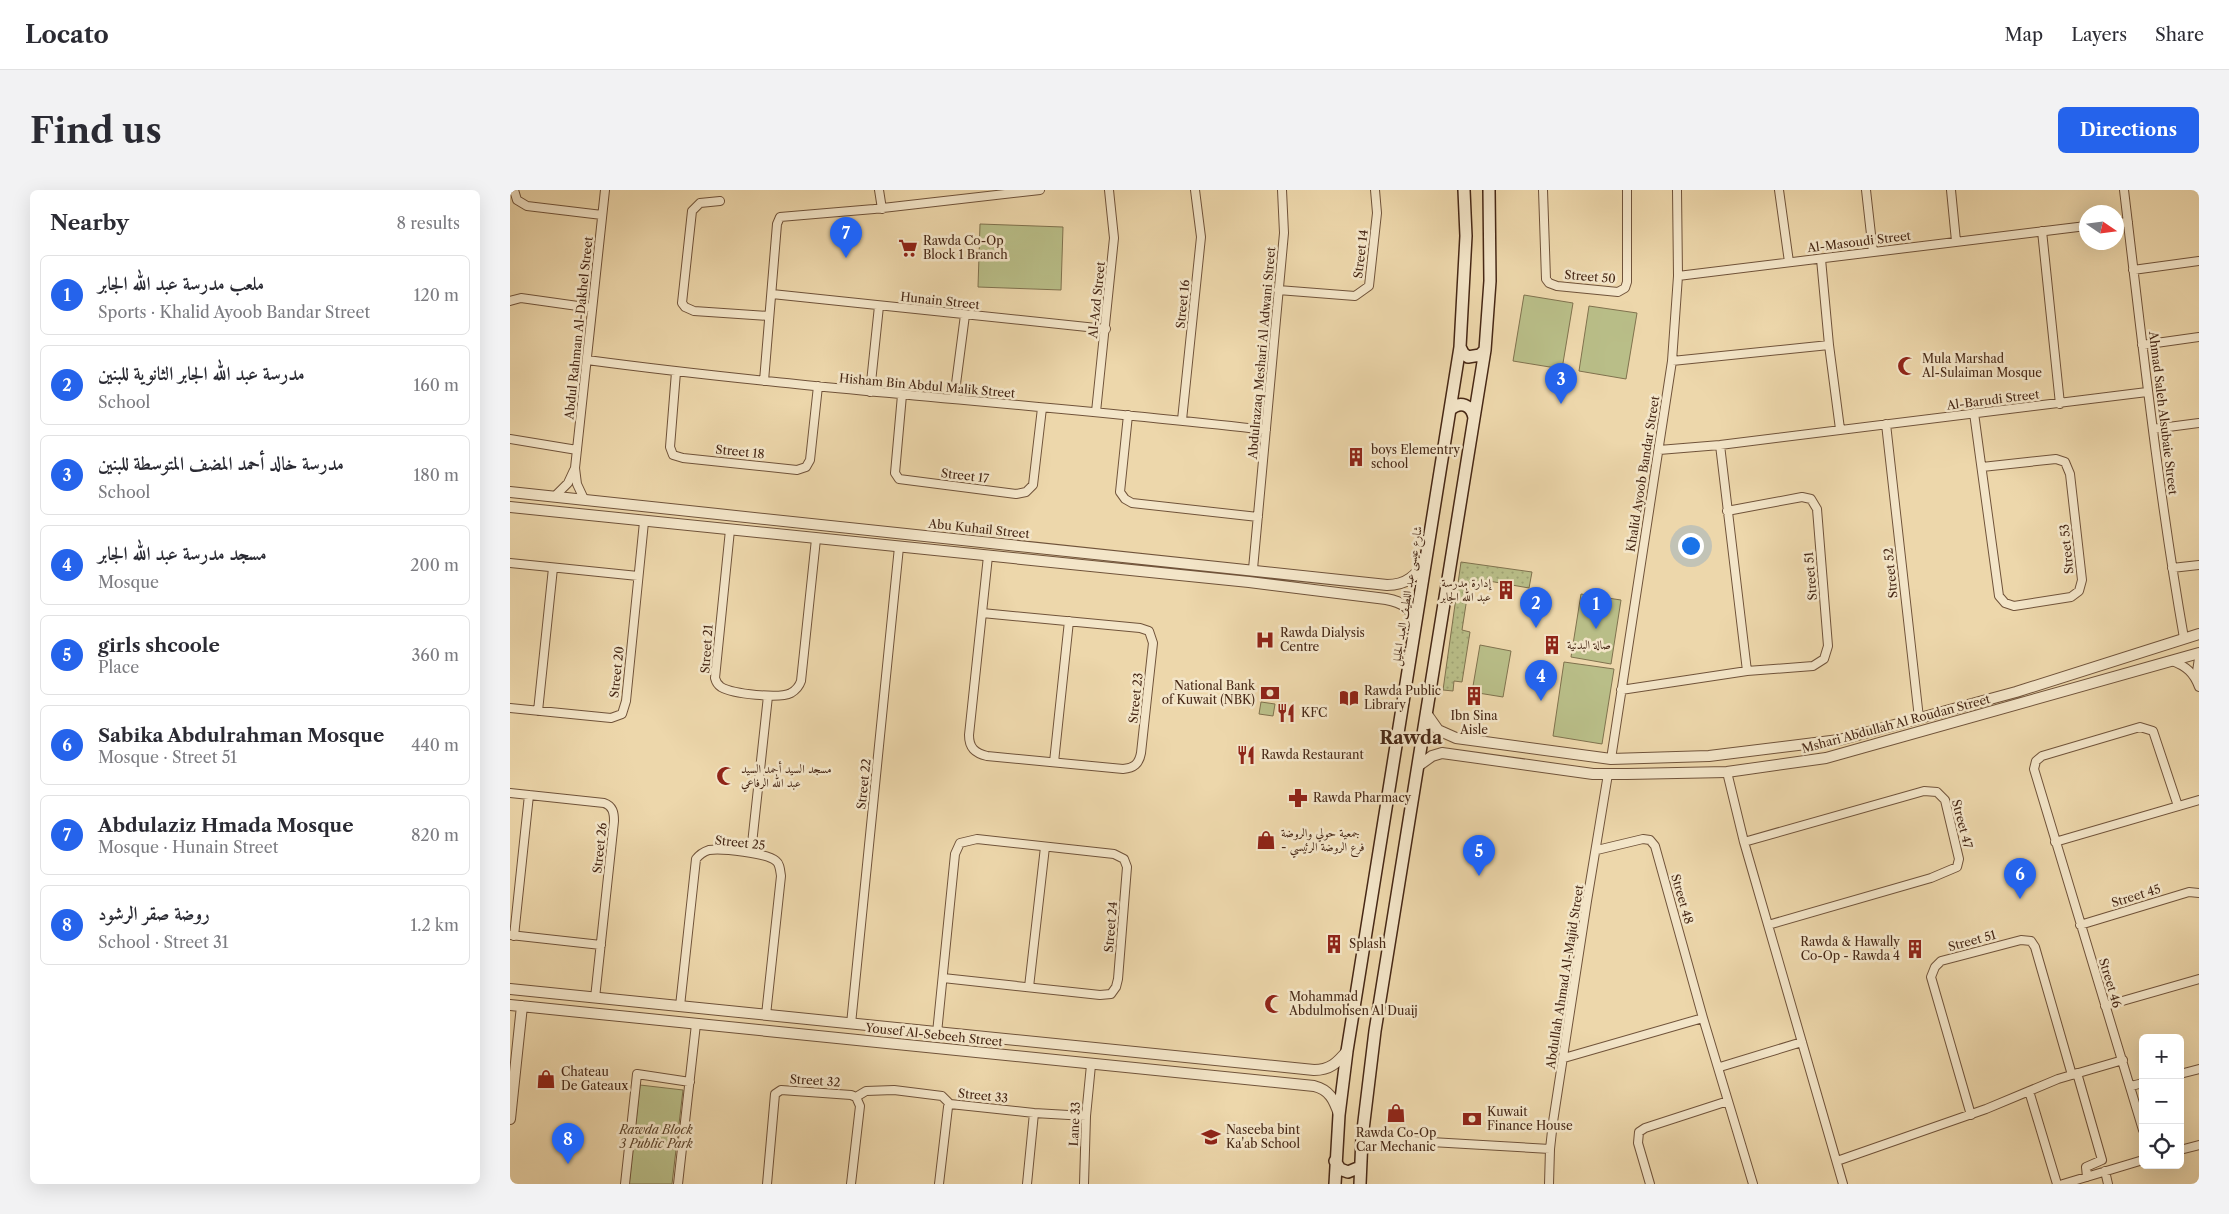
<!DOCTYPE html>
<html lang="en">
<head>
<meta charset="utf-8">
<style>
  :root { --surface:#fff; --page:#f2f2f3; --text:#2b2b33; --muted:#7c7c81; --line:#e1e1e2; --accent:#2563eb }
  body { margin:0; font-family:"Libre Caslon Text",Amiri,serif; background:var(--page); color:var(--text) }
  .controls { position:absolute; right:15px; bottom:15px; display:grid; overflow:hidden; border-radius:8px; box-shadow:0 5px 20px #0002 }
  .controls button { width:45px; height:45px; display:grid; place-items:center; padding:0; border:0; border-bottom:1px solid var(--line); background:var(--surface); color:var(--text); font:25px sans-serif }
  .compass { position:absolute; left:1569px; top:15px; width:45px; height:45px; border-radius:50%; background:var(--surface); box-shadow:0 5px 20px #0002; rotate:103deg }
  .you { position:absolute; left:1180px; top:355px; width:18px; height:18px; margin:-12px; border:4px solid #fff; border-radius:50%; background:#1a73e8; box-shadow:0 0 0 8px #1a73e833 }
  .badge { display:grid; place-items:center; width:32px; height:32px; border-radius:50%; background:var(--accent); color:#fff; font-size:16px; font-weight:700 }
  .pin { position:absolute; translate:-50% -41px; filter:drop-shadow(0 1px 2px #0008) }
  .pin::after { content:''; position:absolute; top:26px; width:18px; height:15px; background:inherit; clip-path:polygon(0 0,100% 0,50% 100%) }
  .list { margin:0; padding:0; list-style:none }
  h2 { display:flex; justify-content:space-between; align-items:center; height:65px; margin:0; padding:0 20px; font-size:21px }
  h2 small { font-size:16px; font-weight:400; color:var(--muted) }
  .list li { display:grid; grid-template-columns:32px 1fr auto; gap:15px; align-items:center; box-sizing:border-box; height:80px; margin:0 10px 10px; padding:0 10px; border:1px solid var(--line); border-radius:8px }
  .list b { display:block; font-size:19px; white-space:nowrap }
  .list p { margin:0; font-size:16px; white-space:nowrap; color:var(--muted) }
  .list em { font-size:16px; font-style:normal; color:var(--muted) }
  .icon { flex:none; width:28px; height:28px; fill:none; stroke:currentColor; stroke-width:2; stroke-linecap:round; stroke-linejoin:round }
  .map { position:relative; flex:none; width:1689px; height:994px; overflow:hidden; border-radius:8px }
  header { display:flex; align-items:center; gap:30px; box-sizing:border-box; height:70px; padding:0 25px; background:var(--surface); border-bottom:1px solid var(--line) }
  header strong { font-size:24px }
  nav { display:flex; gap:28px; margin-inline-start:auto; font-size:18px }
  .intro { display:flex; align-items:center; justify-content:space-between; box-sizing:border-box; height:120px; padding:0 30px }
  h1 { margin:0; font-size:35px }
  .button { padding:12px 22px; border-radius:8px; background:var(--accent); color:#fff; font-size:18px; font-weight:700 }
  main { display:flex; gap:30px; padding:0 30px }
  aside { flex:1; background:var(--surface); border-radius:8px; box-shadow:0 5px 20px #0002 }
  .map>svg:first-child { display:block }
  .park { fill:#b9be88; stroke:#80724e }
  .garden { fill:url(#garden-dots); stroke:#80724e }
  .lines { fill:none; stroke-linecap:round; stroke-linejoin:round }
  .minor-casing { stroke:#70533a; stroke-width:10 }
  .tertiary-casing { stroke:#70533a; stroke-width:12 }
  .secondary-casing { stroke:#462715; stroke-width:14 }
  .minor { stroke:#f3e5c8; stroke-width:8 }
  .tertiary { stroke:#f3e5c8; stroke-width:10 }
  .secondary { stroke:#f3e5c8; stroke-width:11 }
  .labels { text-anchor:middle; stroke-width:5; stroke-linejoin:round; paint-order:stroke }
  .poi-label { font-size:12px; fill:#462715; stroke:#f3e5c8; text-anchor:start }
  .street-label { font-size:12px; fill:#462715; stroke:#f3e5c8 }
  .park-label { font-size:12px; font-style:italic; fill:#5d452c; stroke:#f3e5c8 }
  .district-label { font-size:18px; font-weight:bold; fill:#462715; stroke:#f3e5c8 }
</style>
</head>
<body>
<header>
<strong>Locato</strong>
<nav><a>Map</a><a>Layers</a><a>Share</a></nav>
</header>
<div class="intro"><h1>Find us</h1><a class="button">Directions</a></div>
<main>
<aside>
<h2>Nearby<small>8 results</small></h2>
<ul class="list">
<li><span class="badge">1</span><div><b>ملعب مدرسة عبد الله الجابر</b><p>Sports · Khalid Ayoob Bandar Street</p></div><em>120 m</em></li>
<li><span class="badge">2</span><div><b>مدرسة عبد الله الجابر الثانوية للبنين</b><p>School</p></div><em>160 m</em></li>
<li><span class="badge">3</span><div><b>مدرسة خالد أحمد المضف المتوسطة للبنين</b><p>School</p></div><em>180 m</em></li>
<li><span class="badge">4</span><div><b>مسجد مدرسة عبد الله الجابر</b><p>Mosque</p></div><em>200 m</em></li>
<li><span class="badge">5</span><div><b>girls shcoole</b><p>Place</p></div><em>360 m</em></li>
<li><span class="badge">6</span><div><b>Sabika Abdulrahman Mosque</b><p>Mosque · Street 51</p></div><em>440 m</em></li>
<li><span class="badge">7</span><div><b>Abdulaziz Hmada Mosque</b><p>Mosque · Hunain Street</p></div><em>820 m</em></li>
<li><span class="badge">8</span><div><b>روضة صقر الرشود</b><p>School · Street 31</p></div><em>1.2 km</em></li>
</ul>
</aside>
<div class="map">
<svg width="1689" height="994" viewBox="0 0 1689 994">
  <defs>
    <pattern id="garden-dots" width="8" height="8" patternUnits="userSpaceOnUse" patternTransform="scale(1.25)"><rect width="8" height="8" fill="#b9be88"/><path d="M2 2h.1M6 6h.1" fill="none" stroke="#a0a374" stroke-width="1.8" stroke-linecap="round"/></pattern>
  </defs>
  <rect width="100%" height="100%" fill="#edd7ab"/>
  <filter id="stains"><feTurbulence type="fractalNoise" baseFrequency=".004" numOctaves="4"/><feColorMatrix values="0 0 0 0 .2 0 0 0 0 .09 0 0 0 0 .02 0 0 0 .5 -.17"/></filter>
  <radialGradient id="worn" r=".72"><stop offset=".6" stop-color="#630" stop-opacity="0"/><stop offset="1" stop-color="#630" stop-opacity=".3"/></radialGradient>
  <!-- park -->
  <path class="park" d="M470,34L553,37L551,100L468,97Z
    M1014,105L1063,113L1052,179L1003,171Z
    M1079,116L1127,123L1116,189L1069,181Z
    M1071,404L1111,410L1101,474L1061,467Z
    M970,455L1001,461L993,507L962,502Z
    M1054,472L1104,479L1092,554L1043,546Z
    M751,512L765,514L763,526L749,524Z
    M130,895L173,900L162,994H119Z"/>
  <!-- garden -->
  <path class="garden" d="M951,372L1022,382L1019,398L973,390L972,396L959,395L952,440L960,442L952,492L944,491L943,501L933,500Z"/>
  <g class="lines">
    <!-- minor casing -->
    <g class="minor-casing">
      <path id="minor" d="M4,0L7,10L17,16L92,25
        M369,0L372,19
        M1033,0L1036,89L1039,93L1047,96L1108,102L1115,98L1117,92V0
        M1269,0L1279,72
        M1356,0L1363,62
        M1441,0L1446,51
        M1614,0C1632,150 1648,300 1674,448
        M210,11L190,13L182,21L172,113L175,117L184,121L259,126
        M1606,33L1618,32
        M1532,41L1550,214
        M1311,69L1319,155L1330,239
        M1623,80L1689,71
        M1168,86L1576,36
        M768,100L845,106L859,96L867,23L865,0
        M262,104L596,139
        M0,111L11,108L82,118
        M1632,155L1689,147
        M77,170C302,200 530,214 756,240
        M1162,171L1319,155
        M166,182L160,257L163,265L173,268L287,280L296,277L300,270L308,196
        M254,191L267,34L270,27L364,19L530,0
        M360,202L369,116
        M392,205L385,283L389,289L506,304L516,302L523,295L532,218
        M444,209L455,125
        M586,222L604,48L599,0
        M1464,223L1489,406L1495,413L1504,416L1561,407L1569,401L1572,390L1560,284L1555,272L1546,269L1472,277
        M618,225L610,302L615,309L622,313L748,327
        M672,230L691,47L685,0
        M1376,234L1409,528
        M1643,239L1689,233
        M0,249L67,260
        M1210,255L1237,481
        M1149,260L1210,255L1637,202
        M46,305L58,293L64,280
        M74,309L67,294L65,278L95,0
        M220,340L205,488C206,492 208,495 211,497C223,504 269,509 281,503C286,500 289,497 291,491L306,349
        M0,373L128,386
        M1662,378L1689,375
        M743,379L774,43L772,0
        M472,423L630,438L639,441L643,453L631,563C629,574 624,578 613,579L477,566C465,563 459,558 459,545L478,366
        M1662,471C1676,476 1684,483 1689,497
        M1686,488L1689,468
        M1111,500L1237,481L1303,476L1314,469L1318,456L1307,319L1301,309L1292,307L1217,321
        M0,518L101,528L112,524L116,511L134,332
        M28,521L43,378
        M1101,569L1162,171L1168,86L1167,0
        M544,572L559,431
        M1217,582L1234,652L1333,994
        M0,603L94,613C103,616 104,623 104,631L85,808
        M1234,652L1414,601L1427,602L1435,610L1449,669L1447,677L1421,688L1258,735
        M1545,652L1689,610
        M1087,660L1133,649L1140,650L1145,656L1193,828L1243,994
        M241,663L258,506
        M1570,735L1679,702L1689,703
        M0,745L91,755
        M4,746L19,605
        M519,797L535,657
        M170,816L186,669C189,665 193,662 199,660C211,658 257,663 266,671C270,674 270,680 271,686L256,825
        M1595,816L1689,789
        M341,834L389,357
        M427,843L445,664L450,653L467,649L604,664L614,669L617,677L608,789L606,797L601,804L590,805L433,788
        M1054,868L1193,828
        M1210,877L1292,852
        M1567,883L1592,970L1576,977L1577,987
        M1670,884L1689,879
        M1621,896L1633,893
        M1519,901L1547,994
        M346,907L356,901L384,900L432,906L440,914
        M440,914L524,923L576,926
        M1461,925L1421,787L1425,777L1431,771L1511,750L1521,751L1525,757L1562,885
        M1633,940L1524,579L1526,571L1532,566L1630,537L1643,541L1668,616
        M852,948L1040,959
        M1670,960L1689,955
        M1327,971L1476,919L1548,889L1613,870
        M1595,981L1598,994
        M115,994L127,884L180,892
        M168,994L186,834
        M257,994L265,904L271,900L341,905L346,907L350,916L341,994
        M429,994L438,917L440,914
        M517,994L524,923
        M574,994L576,926L581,875
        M1039,994L1040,959L1043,932L1077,711L1098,584
        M1140,994L1128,953L1129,942L1135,938L1218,911
        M1553,994L1633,970"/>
    </g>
    <!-- tertiary casing -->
    <g class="tertiary-casing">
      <path id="tertiary" d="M0,302L877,395C896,395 907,386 915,369
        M0,317L739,392L876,409C893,412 902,418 905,435
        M916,523L928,540L946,548L1101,569L1199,566L1329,550L1506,502L1689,444
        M908,576L922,566L932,563L1083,584H1117L1217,582L1316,568L1689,463
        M0,799L804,880C820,880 827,873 837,861
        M0,815L804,896C820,900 824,910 829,924
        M0,929L12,816"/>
    </g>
    <!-- secondary casing -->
    <g class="secondary-casing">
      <path id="secondary" d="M950,157L953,163L958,167L970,165L975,160
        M940,220C950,210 962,215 964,228
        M825,971L830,979L838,982L850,977
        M825,994L829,925L837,861L950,157L956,46L954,0
        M850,994L852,948L865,841L975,160L980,91L979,0"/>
    </g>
    <!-- minor -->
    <use href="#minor" class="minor"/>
    <!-- tertiary -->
    <use href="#tertiary" class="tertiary"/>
    <!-- secondary -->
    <use href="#secondary" class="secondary"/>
  </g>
  <!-- icons -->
  <defs>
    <g id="supermarket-bare" transform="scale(1.5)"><path d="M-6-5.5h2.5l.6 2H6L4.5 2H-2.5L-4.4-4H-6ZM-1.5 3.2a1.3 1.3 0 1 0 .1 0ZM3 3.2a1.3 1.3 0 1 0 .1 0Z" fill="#8f2418" stroke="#f3e5c8" stroke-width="2.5" paint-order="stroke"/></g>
    <g id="mosque-bare" transform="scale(1.5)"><path d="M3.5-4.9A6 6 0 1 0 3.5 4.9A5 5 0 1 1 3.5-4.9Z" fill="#8f2418" stroke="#f3e5c8" stroke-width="2.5" paint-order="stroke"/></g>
    <g id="building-bare" transform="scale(1.5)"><path d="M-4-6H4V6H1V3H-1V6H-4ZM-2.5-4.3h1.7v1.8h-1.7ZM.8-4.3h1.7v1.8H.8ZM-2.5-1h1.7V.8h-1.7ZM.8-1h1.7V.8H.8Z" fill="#8f2418" stroke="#f3e5c8" stroke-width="2.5" paint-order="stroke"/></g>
    <g id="hospital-bare" transform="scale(1.5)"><path d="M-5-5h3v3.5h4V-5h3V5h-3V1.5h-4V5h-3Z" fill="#8f2418" stroke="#f3e5c8" stroke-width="2.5" paint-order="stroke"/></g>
    <g id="bank-bare" transform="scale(1.5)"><path d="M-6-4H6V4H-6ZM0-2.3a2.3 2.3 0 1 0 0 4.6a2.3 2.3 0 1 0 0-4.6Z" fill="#8f2418" stroke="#f3e5c8" stroke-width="2.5" paint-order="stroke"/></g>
    <g id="library-bare" transform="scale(1.5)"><path d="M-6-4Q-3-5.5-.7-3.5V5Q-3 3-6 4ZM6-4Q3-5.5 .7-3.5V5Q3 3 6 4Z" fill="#8f2418" stroke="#f3e5c8" stroke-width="2.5" paint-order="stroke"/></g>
    <g id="restaurant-bare" transform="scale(1.5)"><path d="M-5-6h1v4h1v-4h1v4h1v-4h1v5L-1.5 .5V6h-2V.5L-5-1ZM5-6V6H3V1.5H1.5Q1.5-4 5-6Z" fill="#8f2418" stroke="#f3e5c8" stroke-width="2.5" paint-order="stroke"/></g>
    <g id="pharmacy-bare" transform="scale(1.5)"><path d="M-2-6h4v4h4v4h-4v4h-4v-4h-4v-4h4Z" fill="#8f2418" stroke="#f3e5c8" stroke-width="2.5" paint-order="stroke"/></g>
    <g id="shop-bare" transform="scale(1.5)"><path d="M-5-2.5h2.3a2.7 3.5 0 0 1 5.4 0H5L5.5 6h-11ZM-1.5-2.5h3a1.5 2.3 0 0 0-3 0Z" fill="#8f2418" stroke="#f3e5c8" stroke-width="2.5" paint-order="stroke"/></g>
    <g id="school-bare" transform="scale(1.5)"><path d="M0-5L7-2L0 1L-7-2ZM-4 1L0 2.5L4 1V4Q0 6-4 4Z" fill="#8f2418" stroke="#f3e5c8" stroke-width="2.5" paint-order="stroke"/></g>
  </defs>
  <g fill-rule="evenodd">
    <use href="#supermarket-bare" x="398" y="58"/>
    <use href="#mosque-bare" x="1397" y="176"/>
    <use href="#building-bare" x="846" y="267"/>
    <use href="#building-bare" x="996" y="400"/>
    <use href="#hospital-bare" x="755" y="450"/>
    <use href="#building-bare" x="1042" y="455"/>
    <use href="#bank-bare" x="760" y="503"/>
    <use href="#building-bare" x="964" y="506"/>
    <use href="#library-bare" x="839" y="508"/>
    <use href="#restaurant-bare" x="776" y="523"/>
    <use href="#restaurant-bare" x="736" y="565"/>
    <use href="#mosque-bare" x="216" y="586"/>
    <use href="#pharmacy-bare" x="788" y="608"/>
    <use href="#shop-bare" x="756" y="650"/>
    <use href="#building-bare" x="824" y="754"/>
    <use href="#building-bare" x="1405" y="759"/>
    <use href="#mosque-bare" x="764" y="814"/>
    <use href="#shop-bare" x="36" y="889"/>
    <use href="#shop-bare" x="886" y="923"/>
    <use href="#bank-bare" x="962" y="929"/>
    <use href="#school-bare" x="701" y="947"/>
  </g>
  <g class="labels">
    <!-- poi labels -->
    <g class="poi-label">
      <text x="413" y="55">Rawda Co-Op<tspan x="413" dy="14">Block 1 Branch</tspan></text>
      <text x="1412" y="173">Mula Marshad<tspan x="1412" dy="14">Al-Sulaiman Mosque</tspan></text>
      <text x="861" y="264">boys Elementry<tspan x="861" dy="14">school</tspan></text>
      <text x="981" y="397" text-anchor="end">إدارة مدرسة<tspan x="981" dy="14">عبد الله الجابر</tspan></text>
      <text x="770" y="447">Rawda Dialysis<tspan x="770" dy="14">Centre</tspan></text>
      <text x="1057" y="459">صالة البدنية</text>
      <text x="745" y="500" text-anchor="end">National Bank<tspan x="745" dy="14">of Kuwait (NBK)</tspan></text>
      <text x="854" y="505">Rawda Public<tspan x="854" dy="14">Library</tspan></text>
      <text x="791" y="527">KFC</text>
      <text x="964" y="530" text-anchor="middle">Ibn Sina<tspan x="964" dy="14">Aisle</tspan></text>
      <text x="751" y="569">Rawda Restaurant</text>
      <text x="231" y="583">مسجد السيد أحمد السيد<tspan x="231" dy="14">عبد الله الرفاعي</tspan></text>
      <text x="803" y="612">Rawda Pharmacy</text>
      <text x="771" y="647">جمعية حولي والروضة<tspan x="771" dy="14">- فرع الروضة الرئيسي</tspan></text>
      <text x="1390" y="756" text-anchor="end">Rawda &amp; Hawally<tspan x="1390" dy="14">Co-Op - Rawda 4</tspan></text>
      <text x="839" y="758">Splash</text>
      <text x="779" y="811">Mohammad<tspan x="779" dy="14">Abdulmohsen Al Duaij</tspan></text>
      <text x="51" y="886">Chateau<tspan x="51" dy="14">De Gateaux</tspan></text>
      <text x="977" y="926">Kuwait<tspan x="977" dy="14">Finance House</tspan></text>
      <text x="716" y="944">Naseeba bint<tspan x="716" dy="14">Ka'ab School</tspan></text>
      <text x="886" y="947" text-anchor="middle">Rawda Co-Op<tspan x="886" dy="14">Car Mechanic</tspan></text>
    </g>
    <!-- street labels -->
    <g class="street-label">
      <text transform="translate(1349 52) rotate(-7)" y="4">Al-Masoudi Street</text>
      <text transform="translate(851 64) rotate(-83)" y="4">Street 14</text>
      <text transform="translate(1080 87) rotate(5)" y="4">Street 50</text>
      <text transform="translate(587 110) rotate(-84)" y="4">Al-Azd Street</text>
      <text transform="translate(430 111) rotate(6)" y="4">Hunain Street</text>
      <text transform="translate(673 114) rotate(-84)" y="4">Street 16</text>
      <text transform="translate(69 138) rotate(-84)" y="4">Abdul Rahman Al-Dakhel Street</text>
      <text transform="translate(752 163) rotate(-85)" y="4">Abdulrazaq Meshari Al Adwani Street</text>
      <text transform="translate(417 196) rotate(5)" y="4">Hisham Bin Abdul Malik Street</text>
      <text transform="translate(1483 210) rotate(-7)" y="4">Al-Barudi Street</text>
      <text transform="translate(1653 223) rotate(83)" y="4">Ahmad Saleh Alsubaie Street</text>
      <text transform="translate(230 262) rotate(6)" y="4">Street 18</text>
      <text transform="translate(1133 284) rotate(-81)" y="4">Khalid Ayoob Bandar Street</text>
      <text transform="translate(455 286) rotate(7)" y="4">Street 17</text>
      <text transform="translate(469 339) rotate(6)" y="4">Abu Kuhail Street</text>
      <text transform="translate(1557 359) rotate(-96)" y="4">Street 53</text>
      <text transform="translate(1381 383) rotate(-96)" y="4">Street 52</text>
      <text transform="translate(1301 386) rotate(-95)" y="4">Street 51</text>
      <text transform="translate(897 406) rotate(-81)" y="4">شارع عيسى عبد اللطيف العبد الجليل</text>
      <text transform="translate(197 459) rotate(-86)" y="4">Street 21</text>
      <text transform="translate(107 482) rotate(-84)" y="4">Street 20</text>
      <text transform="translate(626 508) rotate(-84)" y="4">Street 23</text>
      <text transform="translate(1386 534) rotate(-15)" y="4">Mshari Abdullah Al Roudan Street</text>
      <text transform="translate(354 594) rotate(-84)" y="4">Street 22</text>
      <text transform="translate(1452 634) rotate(75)" y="4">Street 47</text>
      <text transform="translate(230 653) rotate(6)" y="4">Street 25</text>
      <text transform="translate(90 658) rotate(-84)" y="4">Street 26</text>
      <text transform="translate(1626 706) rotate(-17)" y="4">Street 45</text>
      <text transform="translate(1172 709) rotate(74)" y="4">Street 48</text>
      <text transform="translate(601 737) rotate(-85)" y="4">Street 24</text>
      <text transform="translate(1462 751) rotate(-15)" y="4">Street 51</text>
      <text transform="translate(1055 787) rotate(-81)" y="4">Abdullah Ahmad Al-Majid Street</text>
      <text transform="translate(1600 793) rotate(73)" y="4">Street 46</text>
      <text transform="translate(424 845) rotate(6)" y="4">Yousef Al-Sebeeh Street</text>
      <text transform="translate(305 891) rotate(4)" y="4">Street 32</text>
      <text transform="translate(473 906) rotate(6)" y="4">Street 33</text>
      <text transform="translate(565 934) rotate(-87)" y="4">Lane 33</text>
    </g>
    <!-- park labels -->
    <g class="park-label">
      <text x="146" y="944">Rawda Block<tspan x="146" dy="14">3 Public Park</tspan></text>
    </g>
    <!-- district labels -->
    <g class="district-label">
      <text x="901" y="554">Rawda</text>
    </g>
  </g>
  <rect width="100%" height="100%" filter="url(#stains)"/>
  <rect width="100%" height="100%" fill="url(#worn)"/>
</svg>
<div class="controls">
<button>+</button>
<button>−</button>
<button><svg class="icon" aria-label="locate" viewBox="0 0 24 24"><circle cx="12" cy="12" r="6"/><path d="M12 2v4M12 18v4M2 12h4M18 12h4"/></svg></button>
</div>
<svg class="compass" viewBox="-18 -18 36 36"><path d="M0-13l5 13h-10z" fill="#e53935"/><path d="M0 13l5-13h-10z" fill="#7c7c81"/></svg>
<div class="you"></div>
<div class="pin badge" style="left:1086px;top:439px">1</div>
<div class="pin badge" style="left:1026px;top:438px">2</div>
<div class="pin badge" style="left:1051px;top:214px">3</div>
<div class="pin badge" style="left:1031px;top:511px">4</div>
<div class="pin badge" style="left:969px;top:686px">5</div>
<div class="pin badge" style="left:1510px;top:709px">6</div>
<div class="pin badge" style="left:336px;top:68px">7</div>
<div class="pin badge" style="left:58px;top:974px">8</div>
</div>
</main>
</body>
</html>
